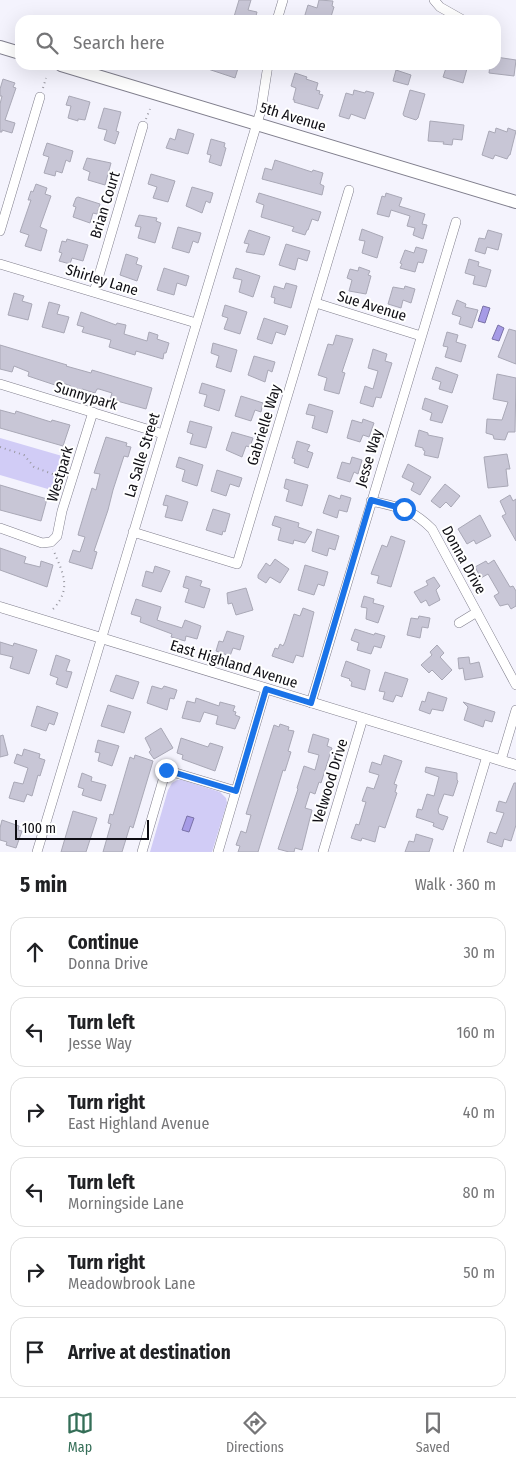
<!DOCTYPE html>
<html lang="en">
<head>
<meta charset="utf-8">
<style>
  :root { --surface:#fff; --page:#f6f6f6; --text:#202124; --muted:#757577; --line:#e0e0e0; --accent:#346e57 }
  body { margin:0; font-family:"Fira Sans Condensed",sans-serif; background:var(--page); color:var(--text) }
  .scale { position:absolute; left:15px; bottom:12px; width:134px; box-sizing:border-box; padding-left:5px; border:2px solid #0f0e14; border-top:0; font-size:14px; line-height:18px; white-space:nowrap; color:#0f0e14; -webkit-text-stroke:4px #fff; paint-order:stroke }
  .stop { position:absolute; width:15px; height:15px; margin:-11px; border:4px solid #1a73e8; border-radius:50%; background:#fff }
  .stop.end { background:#1a73e8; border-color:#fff; box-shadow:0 1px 5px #0008 }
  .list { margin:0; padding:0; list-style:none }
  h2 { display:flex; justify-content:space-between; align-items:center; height:65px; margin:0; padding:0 20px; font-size:21px }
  h2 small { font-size:16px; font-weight:400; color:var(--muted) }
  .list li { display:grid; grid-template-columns:32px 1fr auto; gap:15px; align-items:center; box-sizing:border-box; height:70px; margin:0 10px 10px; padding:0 10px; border:1px solid var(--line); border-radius:15px }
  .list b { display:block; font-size:19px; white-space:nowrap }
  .list p { margin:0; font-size:16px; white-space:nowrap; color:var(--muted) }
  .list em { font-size:16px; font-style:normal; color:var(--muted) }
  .icon { flex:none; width:28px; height:28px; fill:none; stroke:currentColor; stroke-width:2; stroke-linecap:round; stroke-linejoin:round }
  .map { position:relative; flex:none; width:516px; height:852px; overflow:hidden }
  .search { position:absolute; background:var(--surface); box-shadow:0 5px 20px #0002; left:15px; right:15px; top:15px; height:55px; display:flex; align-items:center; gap:12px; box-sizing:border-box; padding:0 18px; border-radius:15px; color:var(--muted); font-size:19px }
  .sheet { height:545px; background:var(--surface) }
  nav { display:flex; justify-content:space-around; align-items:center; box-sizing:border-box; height:70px; border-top:1px solid var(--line); background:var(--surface); font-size:14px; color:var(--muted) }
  nav a { display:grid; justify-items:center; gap:2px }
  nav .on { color:var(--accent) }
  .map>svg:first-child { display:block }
  .green { fill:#d1ccf6 }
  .water { fill:#a69be6; stroke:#7971a7 }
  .building { fill:#c8c6d6; stroke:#a9a8b6 }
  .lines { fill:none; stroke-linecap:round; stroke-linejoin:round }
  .minor-casing { stroke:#807f8d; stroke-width:10 }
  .tertiary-casing { stroke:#807f8d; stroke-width:11 }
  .secondary-casing { stroke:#807f8d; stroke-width:14 }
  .path { stroke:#9998a1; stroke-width:2; stroke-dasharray:1 4; stroke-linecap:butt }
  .minor { stroke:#fff; stroke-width:9 }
  .tertiary { stroke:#fff; stroke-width:10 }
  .secondary { stroke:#fff; stroke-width:12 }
  .route { stroke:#1a73e8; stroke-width:6 }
  .labels { text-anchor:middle; stroke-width:4; stroke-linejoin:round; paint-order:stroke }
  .street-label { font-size:15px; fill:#0f0e14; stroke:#fff }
</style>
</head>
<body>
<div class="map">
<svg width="516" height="852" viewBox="0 0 516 852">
  <rect width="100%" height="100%" fill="#f4f3fd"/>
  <!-- green -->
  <path class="green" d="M0,438L69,458L58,492L0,475Z
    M177,780H182L220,792L226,798L227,803L212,852H150L168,790L172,783Z"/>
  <!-- water -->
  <path class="water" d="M483,306L490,308L485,323L478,321Z
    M498,325L504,328L499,341L492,339Z
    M187,816L194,818L189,832L182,830Z"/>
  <!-- building -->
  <path class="building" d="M239,0H251L248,10L257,12L255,20H233Z
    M319,0L333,1L332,6L334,7L330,20H310L304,18L308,5L317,8Z
    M496,57L516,60L514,76L489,73L490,65H496Z
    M199,65H239L235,78L199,66Z
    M447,65H468L463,83L443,77Z
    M396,70L411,75L408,85L393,81Z
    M295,73L307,77L306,79L318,83L316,90L320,91L319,94L323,95L318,109L294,102L295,100H293L296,88L291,86Z
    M3,79L15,83L13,87L16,88L5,120L15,123L12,133L2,130V132H0V104L2,96H0V89Z
    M354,90L365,93L366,91L374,93L365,119L351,114L349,119L339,116L346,93L353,95Z
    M410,90L425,94L418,118L416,120L404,116L403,114Z
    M69,96L90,102L85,120L78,119V121L68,118L71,106L66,105Z
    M104,108L121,112L116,131L119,132L115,144L104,140L107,130L98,128Z
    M430,121L464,125L462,140L453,139L452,145L443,144L444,142L428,141Z
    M496,128L507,132L508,128L516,131L510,155H509L507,159L495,155L493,159L482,155L489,131L495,133Z
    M178,129L194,134L188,154L166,148L170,138L175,140Z
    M211,139L225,143L224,147L226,148L221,166L209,162L211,155L207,154Z
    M47,143L73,151L70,162L66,160L62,173L56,171L55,176L44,173L49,157L43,155Z
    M87,158L111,163L105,185L88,180L90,172L83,169Z
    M275,160L312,172L313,170L323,173L320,184L324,186L322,195L262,179L265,168L272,170Z
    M151,174L175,181L168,202L153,198L157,187L148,184Z
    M36,184L47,188L45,194L51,196L40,227L47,230L41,251L25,246L29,235L20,232L31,200H28L31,191L33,192Z
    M192,187L213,193L210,203L206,201L202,213L186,206Z
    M259,193L321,212L318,221L312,219L308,230H307L305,235L292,231L294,227L261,217L264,205L256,202Z
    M386,193L402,198L399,206L425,214L422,224L427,225L423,239L413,235L415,228L407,226L410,216L391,210L389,217L377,214L382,196L385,197Z
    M78,197L100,204L97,214L93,213L90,223L73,217L76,207L73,206L76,198Z
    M139,215L157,218L156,221L161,223L155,243L138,238L141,227L135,226Z
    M178,227L201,233L198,243L193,241L189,253L172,248Z
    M362,229L383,237L377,258L362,253L365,241L359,240Z
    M249,230L270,237L264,255L246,252L249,244L244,243Z
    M488,230L502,234L498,250L487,247L485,254L475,251L479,238L485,239Z
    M67,239L88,245L83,261L72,258L70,264L59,261L62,253L59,252L62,241L66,242Z
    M286,244L310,251L307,261L298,258L295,270L279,265Z
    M416,247L427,250L423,263L418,262L415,272L400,268L402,264L400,263L405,250L414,253Z
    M126,254L138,258L136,264L142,266L137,281L120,275Z
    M469,259L479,262L478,266L491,270L486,287L473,284L475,276L465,273Z
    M359,267L370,271L368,275L371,276L366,294L349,291L352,280L347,278L350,269L358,271Z
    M164,268L189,276L186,286L177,283L174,295L157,290Z
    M236,268L260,276L253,297L239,292L242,280L233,278Z
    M286,283L297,286L291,308L274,303L275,298L271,297L274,286L284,289Z
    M405,286L415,289L411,303L403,300L401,308L388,304L393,287L404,289Z
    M14,293L24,296L22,301L32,304L28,320L8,315Z
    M457,300L466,304L465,307L478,310L472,328L459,324L461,317L452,314Z
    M49,302L60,305L57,314L69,317L64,333L42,327Z
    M225,305L247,312L240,334L224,329L228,318L222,316Z
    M81,312L116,325L117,323L126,325L124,334L147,341L149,332L158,335L157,339L169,343L166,353H164L163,359L136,351L135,355L109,347L111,340L82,332L84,327L77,325Z
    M264,318L288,326L285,335L276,332L272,344L257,339Z
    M509,329L516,331V364L498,357Z
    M447,332L458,335L456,342L466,345L461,362L445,357L448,347L443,346Z
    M336,335L353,339L342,372L345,373L339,394L324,390L327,378L318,375L328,344L333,345Z
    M213,343L237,350L231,372L216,367L219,356L211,353Z
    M0,345L67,365L66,366L91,373L92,370L152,388L146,409L110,399L112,393L99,389H97L95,393L82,389L81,393L71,390V386L57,381L55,385L28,376L29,372L14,366L12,372L0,369Z
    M373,349L387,354L385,361L392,363L381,398L376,397L373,407L360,403L365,386L373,389L378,371L368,368Z
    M254,356L275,362L272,372L268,370L265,382L248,375Z
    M436,367L458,375L452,393L439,389L441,382L432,379Z
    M497,374L516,378L515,432H508L505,440L494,439L493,435L486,433L487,419L502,420L508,402L493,399Z
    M202,383L225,390L219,411L204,406L207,395L199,393Z
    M241,396L263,403L261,412L255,410L251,421L235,416Z
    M425,398L448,406L442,423L430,420L432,413L422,409Z
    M309,404L333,411L327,433L312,428L315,416L306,414Z
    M0,410L15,414L16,411L51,422L52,420L70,425L63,446L0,428Z
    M363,419L374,423L369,437L363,435L360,442L347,438L352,420L362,423Z
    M190,421L212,427L206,448L190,444L193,434L187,432Z
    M419,430L428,433V435L443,438L438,458L424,455L425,451L423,450V448L415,446Z
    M232,432L253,438L250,447L246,446L242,457L226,450Z
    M106,437L127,443L126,446L131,447L128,457L124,456L113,490L108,510L94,551L97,552L92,569L69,562L73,550L80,552L85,537L78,535L79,531L92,488L96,490L100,474L94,473Z
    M297,441L310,445L307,451L313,453L308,468L294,463L295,459L292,458Z
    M507,454L510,469H506L508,486L488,488L484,457Z
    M179,457L203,465L197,486L182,481L185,470L176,467Z
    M352,457L362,460L358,474L354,472L350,482L337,478L342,462L350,464Z
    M408,464L431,477L420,495L411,490L414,483L402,477Z
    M217,470L242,478L239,487L230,484L226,496L211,491Z
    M286,479L308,485L302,506L286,501L289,490L284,488Z
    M445,484L460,496L451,507L446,502L440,508L431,501Z
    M0,485L47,499L41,521L0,510Z
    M166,495L188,502L182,521L165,517L168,506L163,505Z
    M329,495L340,499L341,495L351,498L347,512L339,510L337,518L323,513Z
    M510,495L513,501L516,499V541L502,516L506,514L500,501Z
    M213,509L230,514L225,532L223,531L222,535L206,530Z
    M480,515L491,536L476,544L474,540L467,544L458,529Z
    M275,516L299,523L298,527L312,532L305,543L294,540L293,544L278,540L281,528L272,525Z
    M317,529L339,536L335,550L329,548L327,556L312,551Z
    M391,536L405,541L391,587L377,583L379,576L371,574L382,545L387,547Z
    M0,548L26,557L24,563L40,567L41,561L53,565L47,587L0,570Z
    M275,559L289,569L280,583L270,577L266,583L258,578V575L266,563L270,566Z
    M494,560L510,587L513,586L516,591V606L511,609L508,604L500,606L494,596L499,593L488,574L481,578L475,567L486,561L488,564Z
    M305,565L328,572L324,586L318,584L314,595L298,590Z
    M155,566L170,571L161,592L142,586L146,571L153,573Z
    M186,576L202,581L200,586L210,589L204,608L185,602L189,589L183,587Z
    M434,577L440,586L436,590L440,600L429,606L426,600L421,603L414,592L428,585L426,581Z
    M246,588L253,610L236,615L232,603L228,604L227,593Z
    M364,596L374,599L373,603L384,606L378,623L366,619L367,608L361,607Z
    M136,599L161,607L157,620L163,622L182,628L185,620L201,626L197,639L186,636L185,641L171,637L172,634L140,622L141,617L131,614Z
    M303,608L314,612L303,657L296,655L293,663L272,656L275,648L278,649L280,644L283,646L285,642L294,614L300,616Z
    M419,616L430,618L428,628L422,627L420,638L407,635L411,618L418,619Z
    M355,629L374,635L375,633L385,636L381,648L374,646L371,654L357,650L359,643L351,640Z
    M227,631L244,636L240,650L233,648L230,656L216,651L219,641L223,642Z
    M0,642L13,646L14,643L37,650L29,674L10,668L13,657L0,654Z
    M437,645L444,653L440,657L452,670L442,680L432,670L429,673L421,665L432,655L430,652Z
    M56,655L70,660L66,671L72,672L67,688L56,684L58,678L50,675Z
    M469,657L470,664L479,662L483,677L465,680L463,668L459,669L458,658Z
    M346,661L370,670L365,690L351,686L352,682L349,680L350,679L341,676Z
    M385,672L408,679L402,697L396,695L393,702L383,699L385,692L379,691Z
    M116,675L139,682L133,699L110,691Z
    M152,686L162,689L164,686L177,690L174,699L170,698L167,710L147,703Z
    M428,692L447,698L443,711L432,709L430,714L419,710L422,701L425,702Z
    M196,698L219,706L220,702L235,706L233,711L236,712L235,715L240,717L235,729L216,724L218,716L204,712L200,722L182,718L187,701L195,703Z
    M463,702L495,712L492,722L485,720L483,727L464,720L468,707Z
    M108,705L131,712L124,733L101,726Z
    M37,706L58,713L54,725L49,723L46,731L31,726Z
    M280,724L289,727L288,730L294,731L288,751L291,752L285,771L283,770L258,852H238L240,846L236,845L241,831L246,833L251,815L246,814L274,725L279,727Z
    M161,728L173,748L154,759L149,752L151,750L145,738Z
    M313,734L329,739L327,746L332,748L321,783L319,782L315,794L310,792L305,808L312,810L302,850L295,848L294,852H289L278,849L298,789L297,788L304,766L315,770L319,755L308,752Z
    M3,735L8,755L0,757V736Z
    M181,738L208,747L210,743L223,747L215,771L182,759L183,755L177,753Z
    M98,740L119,746L112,766L98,761L100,753L95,752Z
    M24,749L40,754L39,758L45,760L40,776L38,775L32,796L27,794L24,802L9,798L14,782L23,784L28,768L14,763L17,754L22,756Z
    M135,755L153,761L133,828L130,826L122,852H103L111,824L108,823L110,814L113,815L130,757L134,759Z
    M384,755L402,761L394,784L397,785L395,792L397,793L385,828L379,826L375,842L362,838L361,841L351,838L356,824L359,825L366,802L362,801L367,787L374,789L379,775L369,772L372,762L381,765Z
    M426,767L457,773V780L458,781L453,796L444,794L438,810L439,814L448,817L443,830L433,826L434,823L416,817L418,809L422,810L427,794L434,796L439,777L425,772Z
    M82,773L92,777L91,781L106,785L101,801L82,795L84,789L78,787Z
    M514,783H516V825L511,841L504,839L502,847L487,842L490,832L496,834L504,813L496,811L499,801L506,803Z
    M73,811L97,818L86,852H61Z
    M2,820L19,826L18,830L22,831L16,848L6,845L7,842L0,840V828Z
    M416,834L433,839L429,852H405L409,841L414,842Z"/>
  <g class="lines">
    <!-- minor casing -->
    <g class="minor-casing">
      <path id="minor" d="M434,0L440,7L463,20
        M277,20L283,0
        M0,231L40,97
        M0,264L196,323
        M94,292L143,126
        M316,303L421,336
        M0,384L163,434
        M371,501C398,507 411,508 432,529L516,685
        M0,528L42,543L51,542L57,536L62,511L93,412
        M133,532L237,564L349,190
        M459,623L477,612
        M311,703L456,222
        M501,760L516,710
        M37,852L261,110L268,65
        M142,852L166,770L236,791
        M218,852L266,689
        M323,852L363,718
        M458,852L487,756"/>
    </g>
    <!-- tertiary casing -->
    <g class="tertiary-casing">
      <path id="tertiary" d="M0,607L516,765"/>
    </g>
    <!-- secondary casing -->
    <g class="secondary-casing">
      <path id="secondary" d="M0,47L20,53
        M61,65L516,202"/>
    </g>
    <!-- path -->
    <path class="path" d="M43,88L46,78
      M146,119L150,109
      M0,447L24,455L34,467L63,478
      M53,609C73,588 62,572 53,549"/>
    <!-- minor -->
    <use href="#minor" class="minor"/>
    <!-- tertiary -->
    <use href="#tertiary" class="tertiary"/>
    <!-- secondary -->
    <use href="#secondary" class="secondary"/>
  </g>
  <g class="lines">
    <!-- route -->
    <path class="route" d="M166,770L236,791L266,689L311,703L371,500L404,509"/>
  </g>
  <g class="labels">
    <!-- street labels -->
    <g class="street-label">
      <text transform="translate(293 117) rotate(17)" y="5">5th Avenue</text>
      <text transform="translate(105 205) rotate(-73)" y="5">Brian Court</text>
      <text transform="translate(102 280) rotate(17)" y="5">Shirley Lane</text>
      <text transform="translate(372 306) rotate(17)" y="5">Sue Avenue</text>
      <text transform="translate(86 396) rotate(17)" y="5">Sunnypark</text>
      <text transform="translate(264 425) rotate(-73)" y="5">Gabrielle Way</text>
      <text transform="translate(142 455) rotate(-73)" y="5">La Salle Street</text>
      <text transform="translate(369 458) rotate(-73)" y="5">Jesse Way</text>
      <text transform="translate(60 474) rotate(-73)" y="5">Westpark</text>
      <text transform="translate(464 560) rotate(61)" y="5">Donna Drive</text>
      <text transform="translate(234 664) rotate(17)" y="5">East Highland Avenue</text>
      <text transform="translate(330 781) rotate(-73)" y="5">Velwood Drive</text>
    </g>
  </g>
</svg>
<div class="scale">100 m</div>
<div class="stop" style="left:404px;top:509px"></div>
<div class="stop end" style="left:166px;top:770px"></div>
<div class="search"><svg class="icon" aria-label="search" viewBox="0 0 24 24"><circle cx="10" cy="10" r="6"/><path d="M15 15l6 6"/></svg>Search here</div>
</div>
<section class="sheet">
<h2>5 min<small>Walk · 360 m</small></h2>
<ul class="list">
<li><svg class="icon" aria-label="ahead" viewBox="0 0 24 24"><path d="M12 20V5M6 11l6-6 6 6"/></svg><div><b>Continue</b><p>Donna Drive</p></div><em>30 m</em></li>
<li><svg class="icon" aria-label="left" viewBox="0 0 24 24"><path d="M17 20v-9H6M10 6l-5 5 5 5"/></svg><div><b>Turn left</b><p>Jesse Way</p></div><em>160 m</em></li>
<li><svg class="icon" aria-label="right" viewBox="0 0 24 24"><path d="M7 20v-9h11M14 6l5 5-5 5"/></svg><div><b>Turn right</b><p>East Highland Avenue</p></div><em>40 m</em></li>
<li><svg class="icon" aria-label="left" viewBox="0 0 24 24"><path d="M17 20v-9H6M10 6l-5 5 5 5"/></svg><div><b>Turn left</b><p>Morningside Lane</p></div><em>80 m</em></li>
<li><svg class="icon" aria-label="right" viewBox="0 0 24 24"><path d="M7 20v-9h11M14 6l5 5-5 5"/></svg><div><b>Turn right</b><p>Meadowbrook Lane</p></div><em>50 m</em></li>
<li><svg class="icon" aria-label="arrive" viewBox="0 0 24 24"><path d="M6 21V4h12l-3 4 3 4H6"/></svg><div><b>Arrive at destination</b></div></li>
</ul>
</section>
<nav>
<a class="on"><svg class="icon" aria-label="map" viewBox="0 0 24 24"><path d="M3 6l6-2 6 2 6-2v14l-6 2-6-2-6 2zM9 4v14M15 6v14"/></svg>Map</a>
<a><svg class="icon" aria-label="directions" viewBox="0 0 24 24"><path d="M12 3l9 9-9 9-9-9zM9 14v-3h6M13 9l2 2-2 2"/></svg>Directions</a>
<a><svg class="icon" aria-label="saved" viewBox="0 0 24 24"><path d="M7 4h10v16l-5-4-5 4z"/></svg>Saved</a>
</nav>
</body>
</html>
